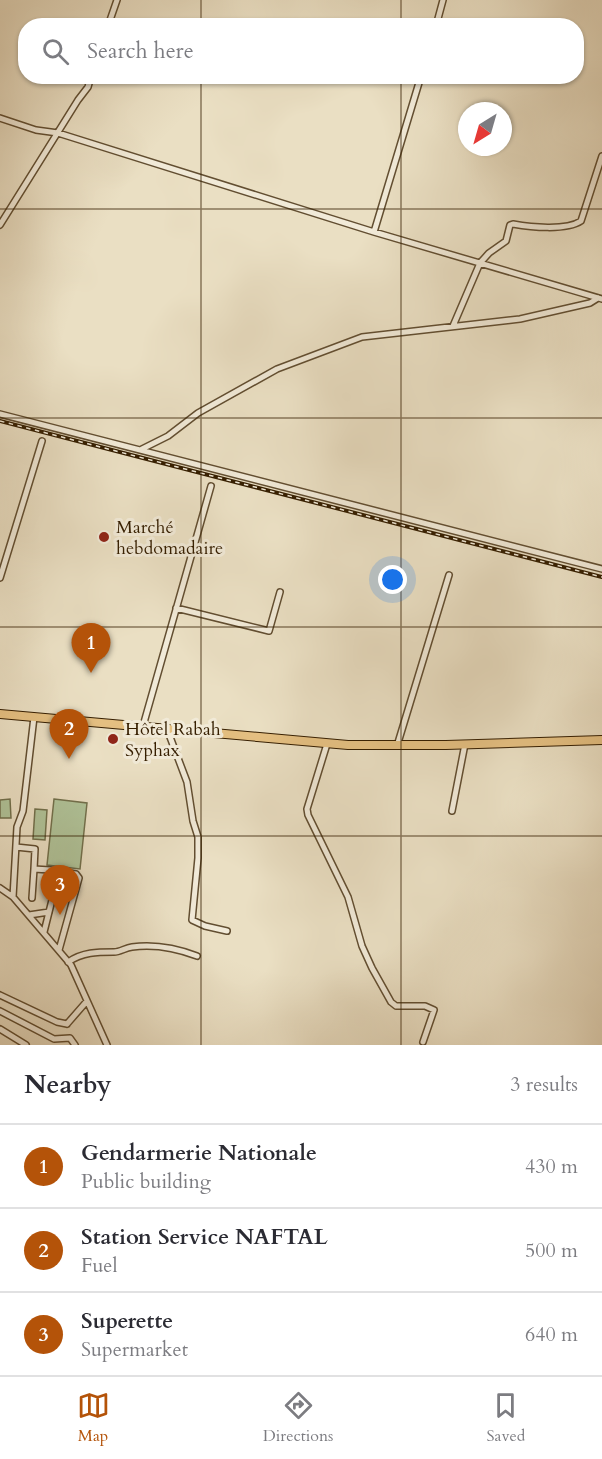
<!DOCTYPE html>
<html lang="en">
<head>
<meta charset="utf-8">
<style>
  :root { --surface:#fff; --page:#f2f2f3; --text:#2b2b33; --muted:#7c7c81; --line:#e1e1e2; --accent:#b45309 }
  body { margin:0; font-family:Cardo,serif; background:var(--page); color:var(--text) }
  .compass { position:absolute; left:458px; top:102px; width:54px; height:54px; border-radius:50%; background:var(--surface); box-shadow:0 2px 4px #0004; rotate:217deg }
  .you { position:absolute; left:393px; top:580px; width:21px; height:21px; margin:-15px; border:4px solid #fff; border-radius:50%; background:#1a73e8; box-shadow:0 0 0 9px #1a73e833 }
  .badge { display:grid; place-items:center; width:39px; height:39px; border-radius:50%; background:var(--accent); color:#fff; font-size:20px; font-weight:700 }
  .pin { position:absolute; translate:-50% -50px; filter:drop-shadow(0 2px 3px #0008) }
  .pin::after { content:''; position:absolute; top:32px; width:21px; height:18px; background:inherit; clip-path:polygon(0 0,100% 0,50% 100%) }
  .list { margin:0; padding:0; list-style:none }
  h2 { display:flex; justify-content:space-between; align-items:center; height:78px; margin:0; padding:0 24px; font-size:26px }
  h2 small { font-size:20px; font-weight:400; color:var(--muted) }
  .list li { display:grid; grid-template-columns:39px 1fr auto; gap:18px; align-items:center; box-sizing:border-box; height:84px; padding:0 24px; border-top:2px solid var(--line) }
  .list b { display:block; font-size:22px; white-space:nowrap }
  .list p { margin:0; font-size:20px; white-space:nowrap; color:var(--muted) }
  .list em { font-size:20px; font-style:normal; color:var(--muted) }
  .icon { flex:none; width:33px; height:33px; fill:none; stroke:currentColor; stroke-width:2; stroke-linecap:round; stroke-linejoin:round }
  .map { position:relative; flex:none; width:602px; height:1045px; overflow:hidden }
  .search { position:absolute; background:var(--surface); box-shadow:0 2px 4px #0004; left:18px; right:18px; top:18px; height:66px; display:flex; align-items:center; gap:15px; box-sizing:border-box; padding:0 21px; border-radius:24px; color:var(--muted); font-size:22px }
  .sheet { height:330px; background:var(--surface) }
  nav { display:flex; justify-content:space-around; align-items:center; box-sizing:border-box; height:84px; border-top:2px solid var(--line); background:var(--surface); font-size:16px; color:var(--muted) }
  nav a { display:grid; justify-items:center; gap:3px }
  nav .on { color:var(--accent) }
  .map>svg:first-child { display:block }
  .green { fill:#b0c399; stroke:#72704c; stroke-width:1.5 }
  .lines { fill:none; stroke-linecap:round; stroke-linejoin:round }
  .street-casing { stroke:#624e31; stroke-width:8 }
  .primary-casing { stroke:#351e00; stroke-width:10 }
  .street { stroke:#f1ead8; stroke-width:5 }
  .primary { stroke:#e5c082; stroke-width:8 }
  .rail-casing { stroke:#351e00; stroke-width:4 }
  .rail { stroke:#f1ead8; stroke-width:1.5; stroke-dasharray:4.5; stroke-linecap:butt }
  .grid { fill:none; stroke:#351e00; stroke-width:1.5; stroke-opacity:0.55 }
  .poi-dot { fill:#8f2418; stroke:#f1ead8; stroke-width:2 }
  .labels { text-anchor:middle; stroke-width:6; stroke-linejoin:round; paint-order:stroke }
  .poi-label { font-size:18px; fill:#351e00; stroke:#f1ead8; text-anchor:start }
</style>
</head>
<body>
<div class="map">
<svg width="602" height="1045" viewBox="0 0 602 1045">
  <rect width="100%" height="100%" fill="#eadfc3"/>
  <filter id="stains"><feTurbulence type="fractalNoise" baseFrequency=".00333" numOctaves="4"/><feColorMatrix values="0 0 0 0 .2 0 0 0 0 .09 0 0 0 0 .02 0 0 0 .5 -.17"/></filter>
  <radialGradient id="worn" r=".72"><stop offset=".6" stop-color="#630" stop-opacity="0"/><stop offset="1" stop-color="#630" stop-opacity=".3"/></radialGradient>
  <!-- green -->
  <path class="green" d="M10,799L11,818H0V800Z
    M54,799L87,803L80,869L47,865Z
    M35,809L47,810L45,840L33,839Z"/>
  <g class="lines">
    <!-- street casing -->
    <g class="street-casing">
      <path id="street" d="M108,26L117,0
        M436,26L443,0
        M0,118L36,130L58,133L374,232L602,299
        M0,225L78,100L88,87L91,76
        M374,232L421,76
        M453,326L480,263L489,253L506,241L510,225L513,224C530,227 566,231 581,221L602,156
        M0,414L602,569
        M142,449L168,436L198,413L277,369L362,337L520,319L590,303L598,298
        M0,578L42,441
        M176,608L269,631L280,592
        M34,717L23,811L17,827L13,897L71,965L107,1045
        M143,726L211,486
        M167,729L187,782L193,821L198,837V858L192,920L205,926L227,931
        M327,744L307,809L308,815L348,897L362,946L372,968L391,1002L396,1006H425L434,1010L423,1042
        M397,746L449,575
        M452,811L465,744
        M16,847L35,849L34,869
        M50,870L76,874L79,878L59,950
        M0,888L13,897
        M32,898L34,869L50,870L55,888L44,932
        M29,915L49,912
        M68,962C83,952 97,952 114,952C120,952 125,948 132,947C154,944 176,948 197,956
        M0,995L57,1022L67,1024
        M0,1011L54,1039L70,1038L75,1045
        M67,1024L87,1001
        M0,1029L26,1045"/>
    </g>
    <!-- primary casing -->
    <g class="primary-casing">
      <path id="primary" d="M0,714L348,745H446L602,740"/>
    </g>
    <!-- street -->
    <use href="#street" class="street"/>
    <!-- primary -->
    <use href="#primary" class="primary"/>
    <!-- rail casing -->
    <g class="rail-casing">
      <path id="rail" d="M0,421L602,577"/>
    </g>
    <!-- rail -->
    <use href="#rail" class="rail"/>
  </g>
  <!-- grid -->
  <path class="grid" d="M201,0V26M401,0V26M201,76V1045M401,76V1045M0,209H602M0,418H602M0,627H602M0,836H602"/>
  <!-- markers -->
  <g class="poi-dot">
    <circle cx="104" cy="537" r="6"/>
    <circle cx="113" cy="739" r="6"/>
  </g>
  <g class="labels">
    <!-- poi labels -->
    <g class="poi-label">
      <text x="116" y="533">Marché<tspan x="116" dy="21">hebdomadaire</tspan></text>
      <text x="125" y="735">Hôtel Rabah<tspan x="125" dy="21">Syphax</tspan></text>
    </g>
  </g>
  <rect width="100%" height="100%" filter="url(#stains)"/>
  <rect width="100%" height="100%" fill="url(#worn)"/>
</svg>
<svg class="compass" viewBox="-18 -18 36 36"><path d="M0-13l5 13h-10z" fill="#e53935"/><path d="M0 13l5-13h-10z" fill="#7c7c81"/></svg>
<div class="you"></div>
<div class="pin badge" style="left:91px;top:673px">1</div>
<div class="pin badge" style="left:69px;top:759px">2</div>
<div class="pin badge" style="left:60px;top:915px">3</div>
<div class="search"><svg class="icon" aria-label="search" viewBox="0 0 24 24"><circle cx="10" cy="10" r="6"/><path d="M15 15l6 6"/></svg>Search here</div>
</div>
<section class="sheet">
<h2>Nearby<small>3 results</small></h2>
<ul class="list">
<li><span class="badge">1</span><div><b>Gendarmerie Nationale</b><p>Public building</p></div><em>430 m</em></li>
<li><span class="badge">2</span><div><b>Station Service NAFTAL</b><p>Fuel</p></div><em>500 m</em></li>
<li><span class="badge">3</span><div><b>Superette</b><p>Supermarket</p></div><em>640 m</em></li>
</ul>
</section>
<nav>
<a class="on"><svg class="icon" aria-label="map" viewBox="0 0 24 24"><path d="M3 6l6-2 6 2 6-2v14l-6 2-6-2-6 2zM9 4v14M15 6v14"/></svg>Map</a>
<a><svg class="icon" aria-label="directions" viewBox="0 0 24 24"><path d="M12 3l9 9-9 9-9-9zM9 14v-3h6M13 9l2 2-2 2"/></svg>Directions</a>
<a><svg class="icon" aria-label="saved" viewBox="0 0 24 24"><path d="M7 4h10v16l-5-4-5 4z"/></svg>Saved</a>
</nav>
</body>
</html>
